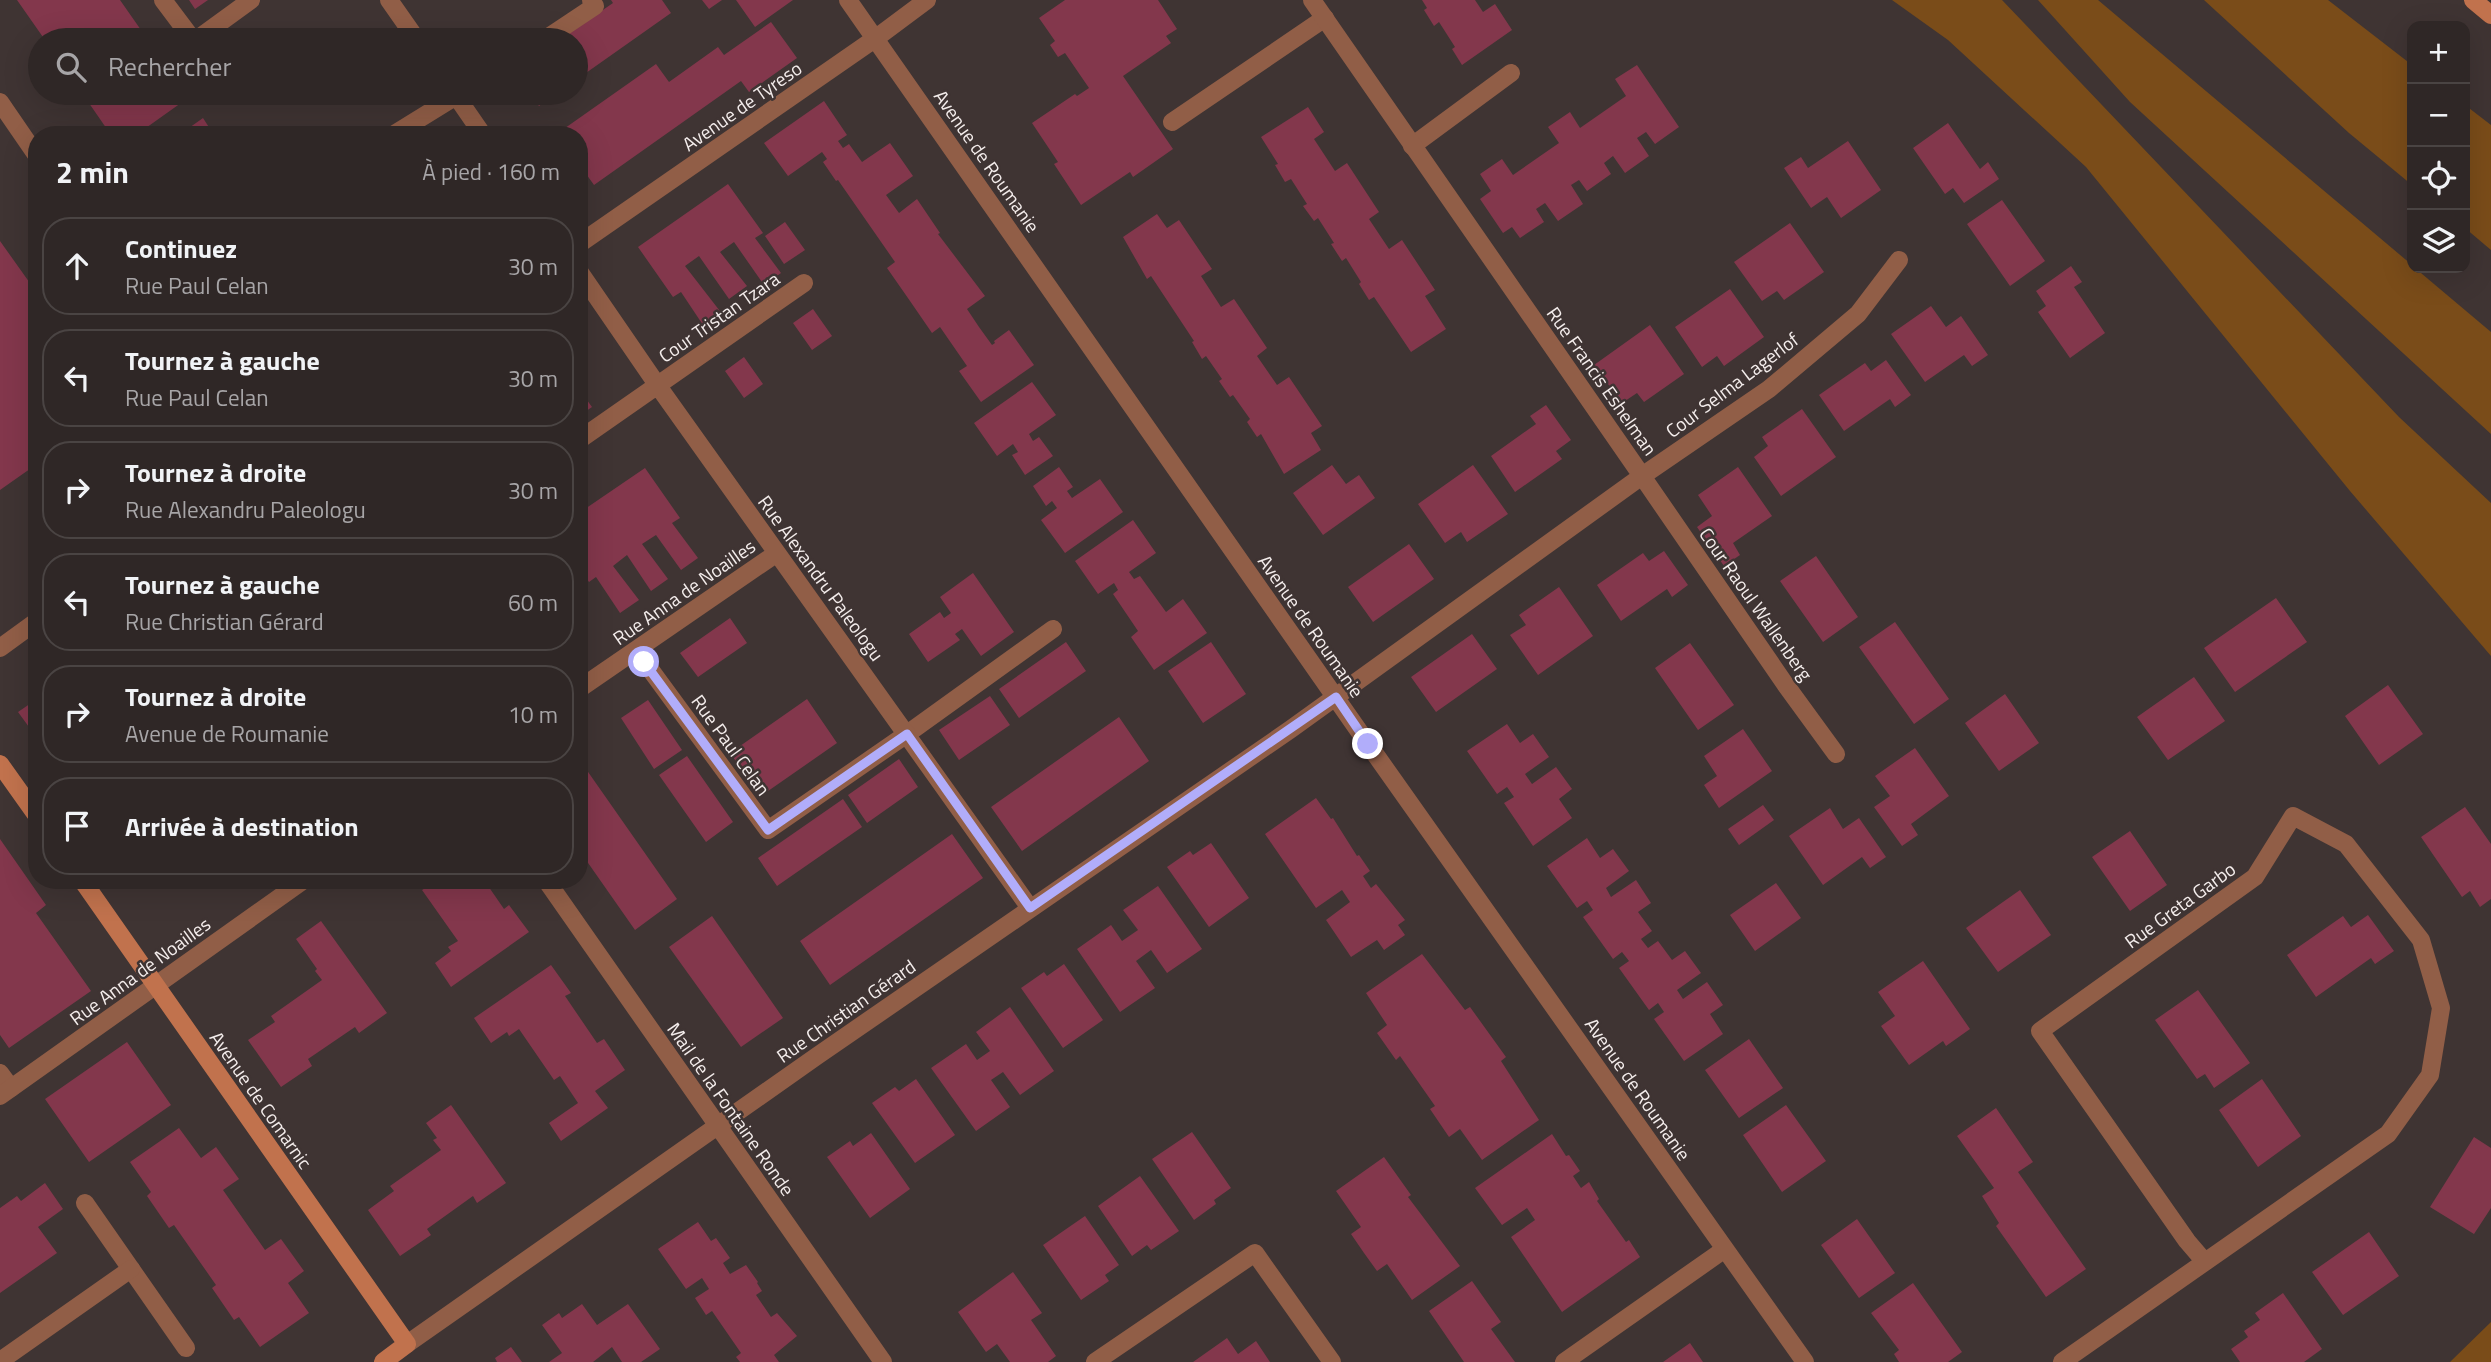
<!DOCTYPE html>
<html lang="fr">
<head>
<meta charset="utf-8">
<style>
  :root { --surface:#2f2726; --page:#372f2e; --text:#f1f3f6; --muted:#a7a5a7; --line:#4a4443 }
  body { margin:0; font-family:"Titillium Web",sans-serif; background:var(--page); color:var(--text) }
  .controls { position:absolute; right:21px; top:21px; display:grid; overflow:hidden; border-radius:14px; box-shadow:0 7px 28px #0002 }
  .controls button { width:63px; height:63px; display:grid; place-items:center; padding:0; border:0; border-bottom:2px solid var(--line); background:var(--surface); color:var(--text); font:35px sans-serif }
  .stop { position:absolute; width:21px; height:21px; margin:-16px; border:5px solid #b1adfa; border-radius:50%; background:#fff }
  .stop.end { background:#b1adfa; border-color:#fff; box-shadow:0 2px 7px #0008 }
  .list { margin:0; padding:0; list-style:none }
  h2 { display:flex; justify-content:space-between; align-items:center; height:91px; margin:0; padding:0 28px; font-size:30px }
  h2 small { font-size:23px; font-weight:400; color:var(--muted) }
  .list li { display:grid; grid-template-columns:46px 1fr auto; gap:21px; align-items:center; box-sizing:border-box; height:98px; margin:0 14px 14px; padding:0 14px; border:2px solid var(--line); border-radius:28px }
  .list b { display:block; font-size:26px; white-space:nowrap }
  .list p { margin:0; font-size:23px; white-space:nowrap; color:var(--muted) }
  .list em { font-size:23px; font-style:normal; color:var(--muted) }
  .icon { flex:none; width:38px; height:38px; fill:none; stroke:currentColor; stroke-width:2; stroke-linecap:round; stroke-linejoin:round }
  .map { position:relative; flex:none; width:2491px; height:1362px; overflow:hidden }
  .search { position:absolute; background:var(--surface); box-shadow:0 7px 28px #0002; left:28px; top:28px; width:560px; height:77px; display:flex; align-items:center; gap:18px; box-sizing:border-box; padding:0 24px; border-radius:38px; color:var(--muted); font-size:26px }
  .panel { position:absolute; background:var(--surface); box-shadow:0 7px 28px #0002; left:28px; top:126px; width:560px; height:763px; border-radius:28px }
  .map>svg:first-child { display:block }
  .green { fill:#7a4c19 }
  .building { fill:#83374c }
  .lines { fill:none; stroke-linecap:round; stroke-linejoin:round }
  .lane { stroke:#915e47; stroke-width:18 }
  .street { stroke:#915e47; stroke-width:18 }
  .secondary { stroke:#c1724d; stroke-width:18 }
  .route { stroke:#b1adfa; stroke-width:9 }
  .labels { text-anchor:middle; stroke-width:5; stroke-linejoin:round; paint-order:stroke }
  .street-label { font-size:19px; fill:#f4edec; stroke:#3f3433 }
</style>
</head>
<body>
<div class="map">
<svg width="2491" height="1362" viewBox="0 0 2491 1362">
  <rect width="100%" height="100%" fill="#3f3433"/>
  <!-- green -->
  <path class="green" d="M1892,0H2002L2399,417L2491,503V656L2350,491L2086,167L1948,40Z
    M2038,0H2098L2412,265V268H2415L2491,332V434L2130,102Z
    M2204,0H2328L2412,65V185L2349,133Z
    M2465,105L2491,125V250L2465,228Z
    M2491,1322V1362H2450Z"/>
  <!-- building -->
  <path class="building" d="M17,0H120L148,40H45Z
    M189,0H208L195,9Z
    M611,0H662L671,13L576,80V40H559L613,3Z
    M702,0H722L709,9Z
    M736,0H793L755,27Z
    M1065,0H1158L1177,29L1166,36L1171,43L1123,76L1173,149L1133,177L1130,172L1081,205L1054,164L1058,162L1032,123L1075,94L1077,96L1089,88L1065,53L1058,57L1050,45L1055,41L1039,18Z
    M1422,0H1475L1483,12L1495,4L1512,30L1462,65L1452,49L1455,47L1439,22L1434,26L1424,10L1427,8Z
    M771,22L797,58L749,92L741,81L594,185L579,164V135L558,133L656,64L669,82L718,47L724,55Z
    M1637,65L1679,127L1655,144L1646,132L1637,138L1649,156L1625,173L1613,156L1604,163L1611,174L1587,191L1579,180L1571,185L1583,204L1558,221L1545,203L1536,209L1544,222L1520,238L1512,227L1503,233L1480,199L1491,191L1480,174L1502,159L1513,175L1559,143L1548,127L1570,112L1580,128L1626,96L1615,79Z
    M82,93H185L188,98L136,135H111Z
    M530,93H557L539,106Z
    M824,101L847,135L838,141L843,148L849,144L862,162L890,143L913,176L886,195L899,213L917,199L940,233L938,234L985,296L967,309L979,327L992,345L995,343L994,341L1009,330L1034,365L981,402L959,371L967,366L940,327L932,333L910,301L887,268L895,262L838,180L836,181L823,162L827,159L822,152L788,176L764,143Z
    M1308,107L1324,132L1314,139L1335,171L1347,163L1379,212L1369,219L1389,249L1402,240L1435,290L1425,296L1446,329L1411,352L1374,297L1369,300L1359,284L1361,282L1346,258L1342,261L1331,244L1334,243L1318,218L1314,221L1303,206L1307,204L1291,179L1285,182L1275,165L1278,164L1261,137Z
    M203,118L214,135H179Z
    M1948,123L1980,169L1988,162L1999,179L1964,203L1953,188L1945,194L1913,148Z
    M1848,141L1881,190L1841,218L1827,197L1811,208L1784,168L1801,157L1808,168Z
    M728,184L763,233L755,238L781,273L764,285L734,242L720,252L747,286L729,299L699,256L685,266L723,315L705,328L681,292L673,297L638,247Z
    M2002,200L2045,261L2010,286L1967,224Z
    M1157,214L1167,228L1179,220L1212,269L1201,276L1221,307L1234,299L1267,348L1257,356L1277,385L1289,377L1322,426L1311,433L1321,450L1284,474L1261,434L1257,437L1247,422L1250,419L1233,395L1230,397L1219,381L1222,379L1206,356L1202,359L1192,342L1194,341L1151,276L1147,279L1123,237Z
    M785,222L805,250L784,264L765,236Z
    M1790,223L1824,272L1784,300L1777,291L1762,301L1734,262Z
    M0,241L37,293V464L0,490Z
    M2071,266L2082,282L2074,287L2105,333L2070,358L2038,312L2046,306L2036,291Z
    M1730,289L1764,337L1724,366L1717,356L1702,367L1675,327Z
    M1931,306L1946,327L1961,316L1988,355L1972,366L1964,355L1925,382L1891,334Z
    M813,309L832,336L812,350L793,323Z
    M1650,325L1684,374L1644,402L1637,393L1622,403L1594,365Z
    M744,357L763,384L744,398L725,371Z
    M1886,360L1911,395L1895,407L1890,399L1844,431L1819,395L1865,363L1871,371Z
    M1032,382L1056,415L1029,434L1033,441L1039,437L1053,456L1025,475L1012,455L1018,452L1013,444L997,456L974,423Z
    M579,389L592,407L579,416Z
    M1546,405L1571,440L1556,451L1562,459L1515,492L1491,456L1536,424L1530,416Z
    M1802,409L1836,457L1781,496L1754,457L1768,446L1762,437Z
    M1332,465L1346,484L1359,475L1375,498L1323,535L1293,493Z
    M1473,465L1508,514L1467,542L1461,532L1445,543L1418,504Z
    M1059,467L1073,487L1067,491L1072,498L1100,479L1123,512L1065,553L1041,520L1057,508L1052,501L1046,506L1033,486Z
    M1738,467L1772,516L1733,543L1740,555L1724,566L1697,527L1712,516L1698,495Z
    M645,468L680,518L672,523L698,558L681,570L656,535L642,544L668,579L651,591L627,555L613,566L639,600L620,613L596,577L589,582L579,568V513Z
    M1133,520L1156,553L1129,572L1134,579L1140,576L1166,612L1183,599L1207,633L1154,670L1131,637L1138,631L1113,594L1118,590L1114,583L1098,594L1075,561Z
    M1409,544L1434,579L1373,622L1348,587Z
    M1664,551L1688,585L1672,597L1667,589L1621,621L1597,585L1643,553L1649,561Z
    M1816,556L1858,617L1823,642L1780,581Z
    M973,573L1014,632L981,656L962,629L955,634L960,640L928,662L909,634L940,612L944,618L951,613L940,597Z
    M1559,587L1593,636L1538,675L1510,635L1526,625L1519,615Z
    M2276,598L2307,642L2235,692L2204,648Z
    M730,618L747,643L698,677L680,653Z
    M1895,622L1949,699L1914,724L1859,647Z
    M1472,634L1497,669L1436,712L1411,677Z
    M1066,642L1086,671L1019,718L999,689Z
    M1211,642L1246,694L1203,723L1168,671Z
    M1690,643L1734,705L1698,730L1655,668Z
    M2194,677L2225,721L2168,760L2137,717Z
    M2388,685L2423,734L2379,765L2345,716Z
    M2005,694L2039,743L1999,771L1965,723Z
    M990,696L1010,725L959,760L939,730Z
    M37,699V738L18,712Z
    M807,699L837,743L761,796L730,753Z
    M648,700L682,750L654,769L621,718Z
    M1119,717L1149,761L1022,851L991,807Z
    M1507,724L1520,743L1533,734L1549,757L1525,774L1532,784L1556,767L1572,789L1559,799L1572,818L1533,846L1504,803L1514,797L1507,787L1497,794L1467,751Z
    M1743,729L1772,771L1719,808L1704,785L1717,776L1704,756Z
    M1915,748L1949,796L1911,824L1918,835L1902,846L1874,807L1890,796L1875,776Z
    M687,756L733,822L706,842L659,775Z
    M579,759L677,899L635,930L579,850Z
    M899,759L918,787L867,823L848,795Z
    M1316,798L1331,819L1333,818L1357,856L1359,855L1370,871L1363,876L1371,888L1376,884L1405,920L1398,925L1405,935L1384,950L1377,940L1351,957L1326,920L1350,902L1342,890L1316,908L1265,834Z
    M843,799L862,827L777,886L758,858Z
    M1763,805L1774,820L1739,845L1728,829Z
    M2465,807L2491,844V899L2480,907L2470,891L2462,897L2421,837Z
    M1830,808L1843,829L1859,818L1886,857L1870,868L1862,857L1823,885L1789,836Z
    M2130,831L2167,885L2130,911L2092,857Z
    M952,834L983,878L830,985L800,941Z
    M1587,838L1600,858L1613,849L1629,871L1606,888L1611,897L1636,880L1651,903L1638,912L1652,931L1641,939L1648,948L1658,941L1672,960L1685,951L1701,973L1677,990L1683,999L1707,982L1723,1005L1710,1014L1723,1034L1684,1061L1654,1019L1664,1012L1658,1003L1649,1010L1619,968L1629,961L1622,952L1613,959L1583,917L1593,910L1587,901L1577,908L1547,866Z
    M0,839L46,905L36,913L91,991L9,1048L0,1035Z
    M1211,843L1249,898L1209,927L1167,867L1190,851L1193,855Z
    M422,880H484L504,909L509,905L529,932L451,987L435,963L451,951L448,947L458,941L422,890L427,887Z
    M1776,883L1801,918L1755,951L1730,915Z
    M1158,886L1202,949L1167,973L1151,950L1136,961L1155,988L1120,1012L1077,949L1111,925L1122,941L1138,930L1123,910Z
    M2020,890L2051,935L1998,972L1966,928Z
    M2368,915L2394,951L2375,964L2371,958L2316,997L2287,955L2343,916L2351,927Z
    M712,916L783,1018L741,1047L669,947Z
    M321,921L387,1013L359,1033L355,1027L308,1059L312,1066L281,1087L248,1040L275,1022L271,1016L322,980L315,971L317,969L296,939Z
    M1422,954L1465,1010L1470,1007L1506,1057L1501,1061L1539,1120L1482,1160L1460,1129L1449,1137L1430,1109L1435,1106L1400,1056L1396,1060L1377,1033L1387,1025L1366,993Z
    M1923,961L1970,1029L1946,1046L1943,1041L1909,1065L1881,1026L1895,1016L1878,992Z
    M1064,964L1103,1020L1063,1048L1021,988L1044,972L1047,976Z
    M551,965L571,993L565,996L597,1043L604,1039L625,1070L595,1091L608,1108L561,1141L549,1123L578,1103L560,1076L554,1080L519,1029L509,1036L507,1032L491,1043L474,1018Z
    M2198,990L2250,1063L2214,1088L2205,1074L2197,1079L2155,1020Z
    M1010,1007L1054,1071L1020,1095L1003,1072L991,1080L1010,1107L976,1131L931,1068L966,1044L977,1060L990,1051L976,1032Z
    M1749,1039L1783,1088L1739,1118L1705,1070Z
    M127,1042L171,1105L89,1162L45,1099Z
    M916,1079L955,1135L915,1163L872,1103L895,1087L899,1091Z
    M2262,1079L2301,1136L2258,1167L2219,1110Z
    M451,1105L506,1183L477,1203L473,1196L427,1229L431,1235L400,1256L368,1210L394,1191L390,1186L441,1150L433,1140L437,1138L426,1123Z
    M1786,1105L1826,1161L1782,1192L1743,1135Z
    M1996,1108L2033,1162L2018,1172L2086,1269L2046,1297L1996,1226L1999,1223L1982,1196L1994,1188L1957,1136Z
    M179,1128L201,1158L216,1147L239,1179L223,1190L265,1250L281,1239L304,1271L288,1283L309,1313L260,1347L239,1317L234,1320L212,1288L216,1285L174,1225L169,1228L147,1196L151,1192L130,1162Z
    M1192,1132L1231,1188L1214,1200L1216,1204L1194,1220L1152,1159Z
    M871,1133L910,1189L870,1218L827,1157L850,1141L853,1146Z
    M1552,1134L1566,1156L1569,1155L1580,1171L1573,1176L1581,1188L1589,1182L1599,1199L1597,1201L1626,1242L1629,1240L1640,1257L1562,1312L1511,1237L1535,1220L1527,1208L1502,1225L1475,1188Z
    M2474,1137L2491,1148V1208L2474,1234L2430,1207Z
    M1384,1157L1411,1195L1408,1197L1460,1266L1412,1300L1387,1264L1377,1271L1364,1253L1351,1234L1361,1227L1336,1191Z
    M1140,1176L1179,1231L1151,1250L1147,1245L1132,1256L1098,1206Z
    M45,1183L63,1209L38,1227L57,1253L0,1293V1208L17,1196L21,1201Z
    M1085,1216L1119,1265L1105,1275L1109,1281L1081,1300L1043,1245Z
    M1857,1219L1895,1273L1859,1298L1821,1245Z
    M698,1222L711,1241L716,1238L730,1258L723,1263L730,1274L746,1265L758,1282L757,1283L762,1291L756,1295L771,1317L777,1313L797,1336L774,1355L779,1362H740L736,1357L741,1353L712,1311L706,1315L695,1298L709,1289L702,1278L686,1289L658,1249Z
    M2369,1232L2399,1276L2343,1315L2312,1272Z
    M1013,1272L1042,1313L1031,1320L1056,1356L1048,1362H1010L997,1344L986,1352L958,1312Z
    M1472,1281L1501,1322L1491,1329L1515,1362H1464L1429,1311Z
    M1913,1283L1962,1352L1948,1362H1899L1894,1354L1899,1350L1871,1313Z
    M2283,1293L2322,1349L2304,1362H2240L2231,1349L2248,1337L2244,1331L2260,1320L2255,1313Z
    M582,1304L597,1325L628,1304L660,1349L641,1362H622L612,1347L593,1362H549L562,1353L542,1325L559,1313L562,1318Z
    M1227,1338L1238,1354L1256,1341L1270,1362H1193Z
    M1690,1343L1703,1362H1663Z
    M511,1347L522,1362H497L495,1358Z"/>
  <g class="lines">
    <!-- lane -->
    <path class="lane" d="M1172,122L1325,18
      M1412,146L1511,73
      M907,734L1053,629
      M0,1073L11,1088
      M85,1203L186,1348"/>
    <!-- street -->
    <path class="street" d="M163,0L193,40
      M389,0L417,40
      M848,0L1368,744L1725,1249L1564,1362
      M196,40L251,0
      M544,40L595,6L591,0
      M454,93L483,135
      M0,102L37,156
      M393,135L461,93
      M579,244L876,38L927,0
      M579,271L658,386L1030,908
      M579,440L804,283
      M0,648L37,621
      M636,650L768,830L907,734
      M579,689L777,553
      M1836,754L1785,684L1642,476L1769,389L1858,314L1899,260
      M546,880L883,1362
      M0,1096L304,880
      M1725,1249L1805,1362
      M407,1344L817,1056L1291,729L1642,476L1312,0
      M0,1361L131,1269
      M1095,1362L1255,1253L1332,1362
      M2062,1362L2388,1134L2430,1075L2441,1008L2421,940L2346,844L2293,816L2255,877L2040,1031L2187,1241L2205,1262"/>
    <!-- secondary -->
    <path class="secondary" d="M2473,0L2491,15
      M0,764L37,816
      M82,880L407,1344L383,1362"/>
  </g>
  <g class="lines">
    <!-- route -->
    <path class="route" d="M644,662L768,830L907,734L1030,908L1336,697L1368,744"/>
  </g>
  <g class="labels">
    <!-- street labels -->
    <g class="street-label">
      <text transform="translate(742 106) rotate(-35)" y="7">Avenue de Tyreso</text>
      <text transform="translate(987 161) rotate(55)" y="7">Avenue de Roumanie</text>
      <text transform="translate(719 317) rotate(-35)" y="7">Cour Tristan Tzara</text>
      <text transform="translate(1602 381) rotate(55)" y="7">Rue Francis Eshelman</text>
      <text transform="translate(1732 385) rotate(-37)" y="7">Cour Selma Lagerlof</text>
      <text transform="translate(821 578) rotate(54)" y="7">Rue Alexandru Paleologu</text>
      <text transform="translate(684 592) rotate(-35)" y="7">Rue Anna de Noailles</text>
      <text transform="translate(1756 604) rotate(55)" y="7">Cour Raoul Wallenberg</text>
      <text transform="translate(1311 626) rotate(55)" y="7">Avenue de Roumanie</text>
      <text transform="translate(731 745) rotate(54)" y="7">Rue Paul Celan</text>
      <text transform="translate(2180 905) rotate(-36)" y="7">Rue Greta Garbo</text>
      <text transform="translate(140 971) rotate(-36)" y="7">Rue Anna de Noailles</text>
      <text transform="translate(846 1011) rotate(-35)" y="7">Rue Christian Gérard</text>
      <text transform="translate(1638 1089) rotate(55)" y="7">Avenue de Roumanie</text>
      <text transform="translate(261 1100) rotate(55)" y="7">Avenue de Comarnic</text>
      <text transform="translate(731 1109) rotate(55)" y="7">Mail de la Fontaine Ronde</text>
    </g>
  </g>
</svg>
<div class="controls">
<button>+</button>
<button>−</button>
<button><svg class="icon" aria-label="locate" viewBox="0 0 24 24"><circle cx="12" cy="12" r="6"/><path d="M12 2v4M12 18v4M2 12h4M18 12h4"/></svg></button>
<button><svg class="icon" aria-label="layers" viewBox="0 0 24 24"><path d="M12 4l9 5-9 5-9-5zM3 14l9 5 9-5"/></svg></button>
</div>
<div class="stop" style="left:644px;top:662px"></div>
<div class="stop end" style="left:1368px;top:744px"></div>
<div class="search"><svg class="icon" aria-label="search" viewBox="0 0 24 24"><circle cx="10" cy="10" r="6"/><path d="M15 15l6 6"/></svg>Rechercher</div>
<section class="panel">
<h2>2 min<small>À pied · 160 m</small></h2>
<ul class="list">
<li><svg class="icon" aria-label="ahead" viewBox="0 0 24 24"><path d="M12 20V5M6 11l6-6 6 6"/></svg><div><b>Continuez</b><p>Rue Paul Celan</p></div><em>30 m</em></li>
<li><svg class="icon" aria-label="left" viewBox="0 0 24 24"><path d="M17 20v-9H6M10 6l-5 5 5 5"/></svg><div><b>Tournez à gauche</b><p>Rue Paul Celan</p></div><em>30 m</em></li>
<li><svg class="icon" aria-label="right" viewBox="0 0 24 24"><path d="M7 20v-9h11M14 6l5 5-5 5"/></svg><div><b>Tournez à droite</b><p>Rue Alexandru Paleologu</p></div><em>30 m</em></li>
<li><svg class="icon" aria-label="left" viewBox="0 0 24 24"><path d="M17 20v-9H6M10 6l-5 5 5 5"/></svg><div><b>Tournez à gauche</b><p>Rue Christian Gérard</p></div><em>60 m</em></li>
<li><svg class="icon" aria-label="right" viewBox="0 0 24 24"><path d="M7 20v-9h11M14 6l5 5-5 5"/></svg><div><b>Tournez à droite</b><p>Avenue de Roumanie</p></div><em>10 m</em></li>
<li><svg class="icon" aria-label="arrive" viewBox="0 0 24 24"><path d="M6 21V4h12l-3 4 3 4H6"/></svg><div><b>Arrivée à destination</b></div></li>
</ul>
</section>
</div>
</body>
</html>
